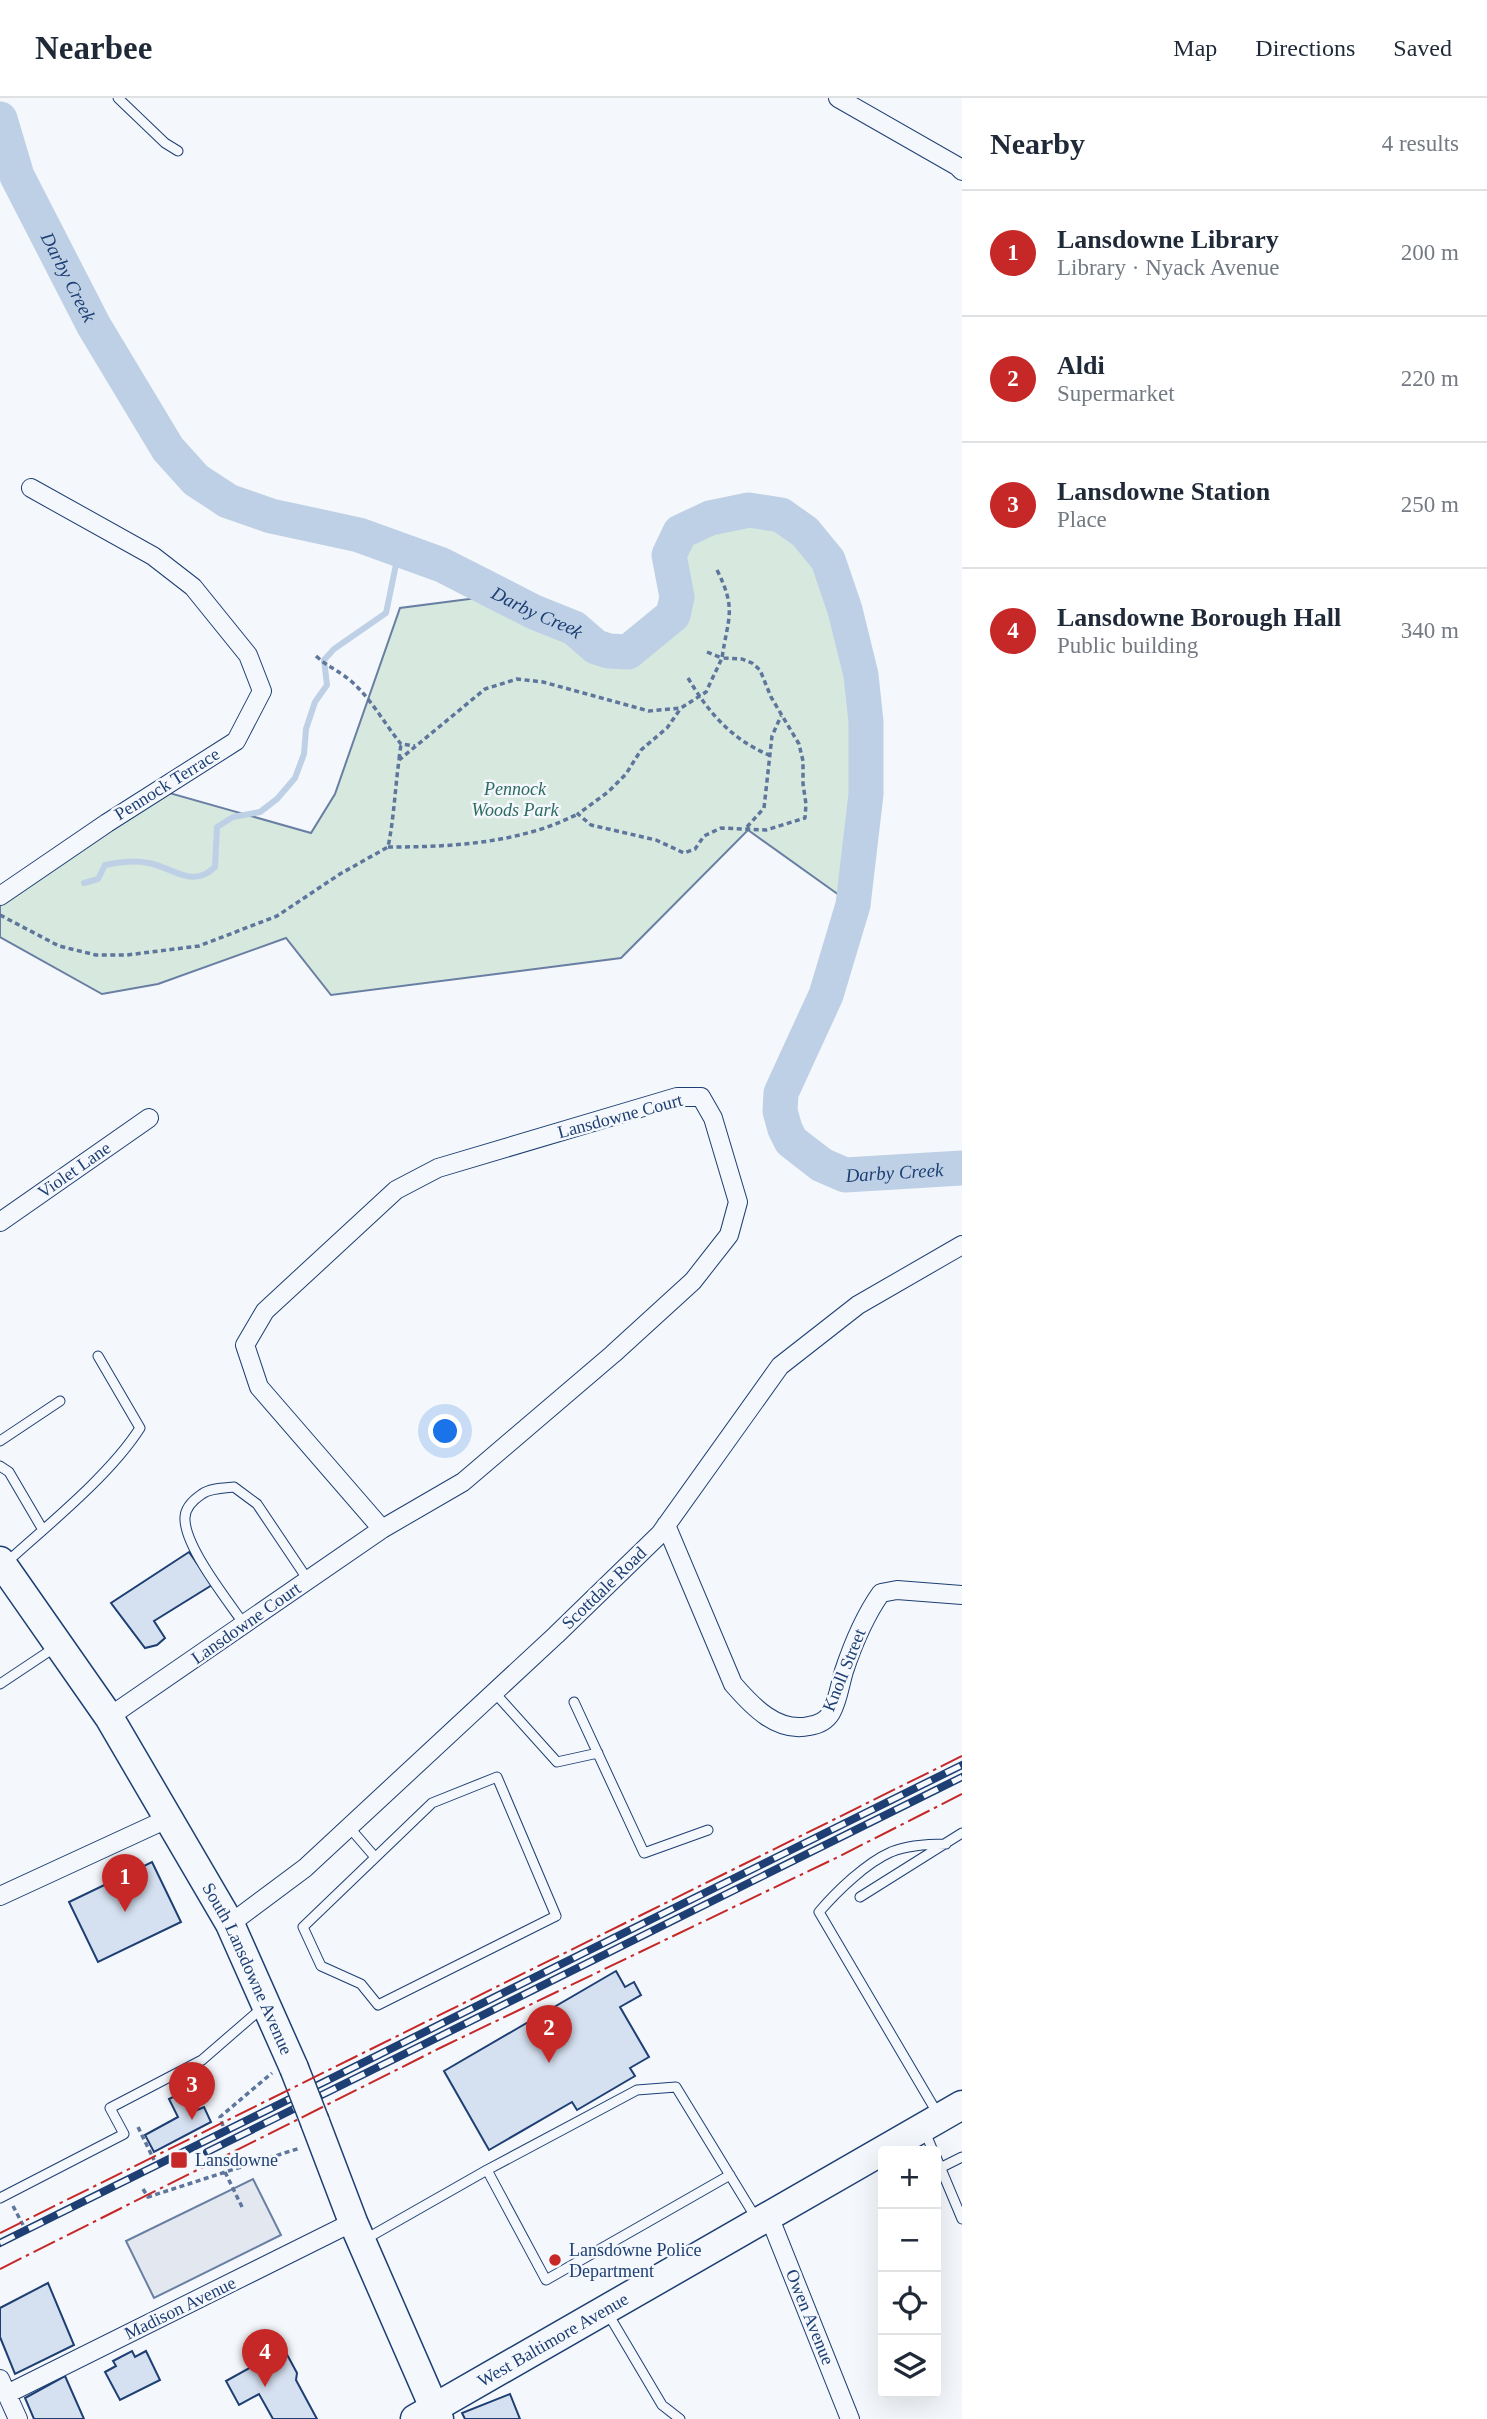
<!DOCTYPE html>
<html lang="en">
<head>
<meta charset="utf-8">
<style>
  :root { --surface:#fff; --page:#f2f2f3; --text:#1f2937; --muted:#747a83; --line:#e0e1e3; --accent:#c62828 }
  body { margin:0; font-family:Georgia,serif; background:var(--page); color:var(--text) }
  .controls { position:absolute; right:21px; bottom:21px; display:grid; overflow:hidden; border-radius:7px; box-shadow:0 7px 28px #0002 }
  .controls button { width:63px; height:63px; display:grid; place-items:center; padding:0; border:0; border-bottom:2px solid var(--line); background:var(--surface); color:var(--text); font:35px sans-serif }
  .you { position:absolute; left:446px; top:1334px; width:24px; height:24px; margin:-18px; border:5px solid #fff; border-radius:50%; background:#1a73e8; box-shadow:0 0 0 10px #1a73e833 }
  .badge { display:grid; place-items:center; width:46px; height:46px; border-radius:50%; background:var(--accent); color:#fff; font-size:23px; font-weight:700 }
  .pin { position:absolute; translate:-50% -58px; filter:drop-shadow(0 2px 4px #0008) }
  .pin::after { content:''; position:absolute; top:37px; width:24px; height:21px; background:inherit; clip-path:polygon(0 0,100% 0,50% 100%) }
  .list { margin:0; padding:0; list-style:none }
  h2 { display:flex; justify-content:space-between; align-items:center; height:91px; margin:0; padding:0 28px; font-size:30px }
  h2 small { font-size:23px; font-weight:400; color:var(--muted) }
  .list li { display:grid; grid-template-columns:46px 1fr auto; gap:21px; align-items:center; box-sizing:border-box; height:126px; padding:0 28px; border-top:2px solid var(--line) }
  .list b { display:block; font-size:26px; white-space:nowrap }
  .list p { margin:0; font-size:23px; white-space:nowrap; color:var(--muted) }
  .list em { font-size:23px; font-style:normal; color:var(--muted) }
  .icon { flex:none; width:38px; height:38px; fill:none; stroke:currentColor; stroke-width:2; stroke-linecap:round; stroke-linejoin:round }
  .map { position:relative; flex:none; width:962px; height:2321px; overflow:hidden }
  header { display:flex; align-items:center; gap:42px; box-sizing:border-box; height:98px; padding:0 35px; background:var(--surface); border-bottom:2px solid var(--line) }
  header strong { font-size:33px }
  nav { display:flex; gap:38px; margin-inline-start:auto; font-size:24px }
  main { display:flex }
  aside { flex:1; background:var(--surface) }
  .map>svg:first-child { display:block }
  .green { fill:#d7e8df; stroke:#687fa3; stroke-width:2 }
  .parking { fill:#e3e8f0; stroke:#687fa3; stroke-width:2 }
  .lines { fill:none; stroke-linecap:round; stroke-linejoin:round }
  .stream { stroke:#bed0e5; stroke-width:6 }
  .river { stroke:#bed0e5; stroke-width:35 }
  .building { fill:#d5e0f0; stroke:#1d3f73; stroke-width:2 }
  .lane-casing { stroke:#1d3f73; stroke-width:11 }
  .street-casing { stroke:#1d3f73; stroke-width:20 }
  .primary-casing { stroke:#1d3f73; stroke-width:31 }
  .path { stroke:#5e769c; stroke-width:3.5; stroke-dasharray:5 3.5; stroke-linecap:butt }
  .lane { stroke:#f4f7fb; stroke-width:9 }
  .street { stroke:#f4f7fb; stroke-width:18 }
  .primary { stroke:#f4f7fb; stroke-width:28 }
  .rail-casing { stroke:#1d3f73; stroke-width:8 }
  .rail { stroke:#f4f7fb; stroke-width:5; stroke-dasharray:16; stroke-linecap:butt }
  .primary-bridge-casing { stroke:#1d3f73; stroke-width:31; stroke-linecap:butt }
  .primary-bridge { stroke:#f4f7fb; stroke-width:28 }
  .power { stroke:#c62828; stroke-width:2; stroke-dasharray:24 5 3.5 5; stroke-linecap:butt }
  .poi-dot { fill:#c62828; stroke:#f4f7fb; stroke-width:2.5 }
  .labels { text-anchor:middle; stroke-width:5; stroke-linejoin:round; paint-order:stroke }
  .street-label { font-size:18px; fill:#1d3f73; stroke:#f4f7fb }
  .park-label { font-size:18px; font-style:italic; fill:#2c6c60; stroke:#f4f7fb }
  .poi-label { font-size:18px; fill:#1d3f73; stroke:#f4f7fb; text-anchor:start }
  .water-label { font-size:19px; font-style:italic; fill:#1d3f73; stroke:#f4f7fb }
</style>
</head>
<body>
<header>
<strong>Nearbee</strong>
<nav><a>Map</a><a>Directions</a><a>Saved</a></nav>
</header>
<main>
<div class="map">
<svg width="962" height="2321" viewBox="0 0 962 2321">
  <rect width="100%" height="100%" fill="#f4f7fb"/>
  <!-- green -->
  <path class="green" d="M749,412L781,417L805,434L828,462L845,512L861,577L866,624V696L853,807L748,732L621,860L331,897L286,840L158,886L102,896L0,839V798L159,692L311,735L335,696L400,510L500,497L534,514L574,530L596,549L609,553L628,554L673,516L677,499L669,457L680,434L710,420Z"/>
  <!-- parking -->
  <path class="parking" d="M253,2081L281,2137L154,2200L126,2143Z"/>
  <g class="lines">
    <!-- stream -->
    <path class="stream" d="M84,785L98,781L105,767C121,764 133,762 149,765C174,770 192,791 215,769L217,729L233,719L260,714L277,701L295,680L304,656L306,631L315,604L327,587L324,562L334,551L386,515L399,452"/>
    <!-- river -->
    <path class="river" id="s1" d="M0,21L17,78L94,228L168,351L196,382L228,403L271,418L359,437L442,467L534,514L574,530L596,549L609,553L628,554L673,517L677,499L669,457L680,434L710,420L749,412L781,417L805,434L828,462L845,512L861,577L866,624V696L853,807L826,897L781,995L780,1013L785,1031L791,1043L805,1054L822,1067L845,1077L962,1070"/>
  </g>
  <!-- building -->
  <path class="building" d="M189,1454L212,1487L154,1523L165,1540L157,1547L145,1550L111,1505Z
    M152,1764L181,1824L98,1864L69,1804Z
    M616,1873L625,1889L634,1884L641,1897L620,1909L649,1959L630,1970L635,1978L577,2012L572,2004L489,2052L444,1973Z
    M185,1993L195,2013L204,2009L211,2024L154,2054L145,2037L178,2019L169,2001Z
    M48,2185L74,2247L15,2276L0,2239V2210Z
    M284,2251L297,2275L296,2282L317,2321H273L259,2296L239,2307L226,2283Z
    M132,2253L135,2259L146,2253L160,2282L120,2302L105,2274L116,2268L113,2263Z
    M65,2278L84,2321H34L25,2300Z
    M510,2296L520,2321H465L462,2315Z"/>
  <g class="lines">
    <!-- lane casing -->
    <g class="lane-casing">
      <path id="lane" d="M118,0L165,45L178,53
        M0,1343L60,1303
        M0,1368L9,1374L43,1432
        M7,1464C49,1426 110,1377 140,1330L98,1258
        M244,1526C227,1502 186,1450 185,1422C184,1411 193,1402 202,1396C210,1390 224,1390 234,1389L257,1406L308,1482
        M0,1586L57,1548
        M494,1594L557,1664L598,1655
        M574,1604L644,1755L708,1732
        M497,1679L556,1818L378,1907L361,1886L321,1868L303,1829L432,1705Z
        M349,1729L374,1758
        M860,1799L962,1735
        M939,2018L819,1814C837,1793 866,1765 891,1754C908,1747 927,1746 946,1746
        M925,2034L933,2053
        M936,2059L962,2121
        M940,2070L962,2059
        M730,2077L546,2182L487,2072L637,1992L676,1989L756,2120
        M0,2100L124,2036L110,2010L202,1962L262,1910
        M364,2142L487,2072
        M607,2214L662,2307L680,2321"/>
    </g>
    <!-- street casing -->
    <g class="street-casing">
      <path id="street" d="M838,0L957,68L962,73
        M0,798L107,725L236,643L262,593L248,557L193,489L153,458L31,390
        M0,1124L149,1020
        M666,1427L733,1586C752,1608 777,1635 809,1628C817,1627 826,1623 831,1615C838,1603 840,1586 844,1573C853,1546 864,1519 881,1495L897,1492L962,1497
        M109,1619L382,1431L463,1384L613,1256L693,1183L729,1137L738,1104L713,1020L701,999H677L438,1070L396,1092L265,1213L245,1247L259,1289L382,1431
        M0,1798L167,1721
        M230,1826L305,1770L556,1537L660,1436L780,1268L858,1207L962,1147
        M769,2118L850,2321
        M0,2281L18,2321
        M7,2296L353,2124"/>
    </g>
    <!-- primary casing -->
    <g class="primary-casing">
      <g id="primary">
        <path id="s2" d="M0,1463L109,1619L230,1826L294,1970"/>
        <path d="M315,2024L353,2124L439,2321"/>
        <path id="s3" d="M415,2321L962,2007"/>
      </g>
    </g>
    <!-- path -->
    <path class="path" d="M707,554L722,560C728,519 737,512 717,472
      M316,558C327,568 332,569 343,577C367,593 383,624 401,646L415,648
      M688,580C709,615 731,641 769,657
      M399,661L401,646
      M747,729L764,710L772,638L781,618
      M388,749C438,749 489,747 538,732C552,728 565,722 578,716
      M0,817L59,848L96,857H127L199,848L277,818L340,776L388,749C394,720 395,691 399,662L485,591L517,581L543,584L649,613L681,610L706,594L722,560L742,561L752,565L760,572L771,599L799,646L803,663V686L806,706L805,720L766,732L721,730L704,738L695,751L684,755L656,742L591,727L578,716L608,694L626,676L641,652L667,630L681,610
      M223,2028L220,2019L272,1975
      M138,2029L154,2062
      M225,2074L243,2111
      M143,2091L148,2099L300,2050
      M13,2108L23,2127"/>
    <!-- lane -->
    <use href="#lane" class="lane"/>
    <!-- street -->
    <use href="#street" class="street"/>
    <!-- primary -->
    <use href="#primary" class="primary"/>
    <!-- rail casing -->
    <g class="rail-casing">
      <path id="rail" d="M207,2054L962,1679
        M0,2145L962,1667"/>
    </g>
    <!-- rail -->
    <use href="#rail" class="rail"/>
    <!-- primary-bridge casing -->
    <g class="primary-bridge-casing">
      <path id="primary-bridge" d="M294,1970L315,2024"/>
    </g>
    <!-- primary-bridge -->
    <use href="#primary-bridge" class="primary-bridge"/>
    <!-- power -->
    <path class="power" d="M0,2135L962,1658
      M0,2171L442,1949L840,1758L962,1696"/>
  </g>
  <!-- markers -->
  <g class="poi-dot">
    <rect x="170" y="2053" width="18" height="18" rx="3.5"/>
    <circle cx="555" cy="2162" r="7"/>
  </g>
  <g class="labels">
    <!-- street labels -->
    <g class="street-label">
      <text transform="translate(167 686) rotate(-32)" y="6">Pennock Terrace</text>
      <text transform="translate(620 1018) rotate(-15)" y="6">Lansdowne Court</text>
      <text transform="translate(74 1072) rotate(-35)" y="6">Violet Lane</text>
      <text transform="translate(604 1490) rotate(-44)" y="6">Scottdale Road</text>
      <text transform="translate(246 1525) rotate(-35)" y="6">Lansdowne Court</text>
      <text transform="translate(844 1572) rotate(-68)" y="6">Knoll Street</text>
      <text dy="6" stroke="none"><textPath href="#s2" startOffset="478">South Lansdowne Avenue</textPath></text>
      <text transform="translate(180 2210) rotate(-26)" y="6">Madison Avenue</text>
      <text transform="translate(810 2219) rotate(68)" y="6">Owen Avenue</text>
      <text dy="6" stroke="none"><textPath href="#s3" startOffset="159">West Baltimore Avenue</textPath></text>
    </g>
    <!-- park labels -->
    <g class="park-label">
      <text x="515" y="697">Pennock<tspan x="515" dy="21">Woods Park</tspan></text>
    </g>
    <!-- poi labels -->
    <g class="poi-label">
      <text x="195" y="2068">Lansdowne</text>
      <text x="569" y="2158">Lansdowne Police<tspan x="569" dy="21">Department</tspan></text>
    </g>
    <!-- water labels -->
    <g class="water-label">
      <text dy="7" stroke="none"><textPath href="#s1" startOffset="173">Darby Creek</textPath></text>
      <text dy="7" stroke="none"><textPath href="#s1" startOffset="782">Darby Creek</textPath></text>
      <text dy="7" stroke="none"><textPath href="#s1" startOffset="1916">Darby Creek</textPath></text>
    </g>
  </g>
</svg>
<div class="controls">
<button>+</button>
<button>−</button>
<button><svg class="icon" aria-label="locate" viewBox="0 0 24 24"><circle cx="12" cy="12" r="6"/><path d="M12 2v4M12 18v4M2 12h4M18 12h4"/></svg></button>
<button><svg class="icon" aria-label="layers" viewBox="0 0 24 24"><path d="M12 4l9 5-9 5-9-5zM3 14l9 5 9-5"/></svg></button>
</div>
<div class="you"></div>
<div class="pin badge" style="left:125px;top:1814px">1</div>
<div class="pin badge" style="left:549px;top:1965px">2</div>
<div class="pin badge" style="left:192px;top:2022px">3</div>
<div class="pin badge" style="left:265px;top:2289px">4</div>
</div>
<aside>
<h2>Nearby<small>4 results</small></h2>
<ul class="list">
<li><span class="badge">1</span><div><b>Lansdowne Library</b><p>Library · Nyack Avenue</p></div><em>200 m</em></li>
<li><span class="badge">2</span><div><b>Aldi</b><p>Supermarket</p></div><em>220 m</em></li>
<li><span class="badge">3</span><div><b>Lansdowne Station</b><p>Place</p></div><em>250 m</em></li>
<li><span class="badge">4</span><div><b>Lansdowne Borough Hall</b><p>Public building</p></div><em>340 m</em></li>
</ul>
</aside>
</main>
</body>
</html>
